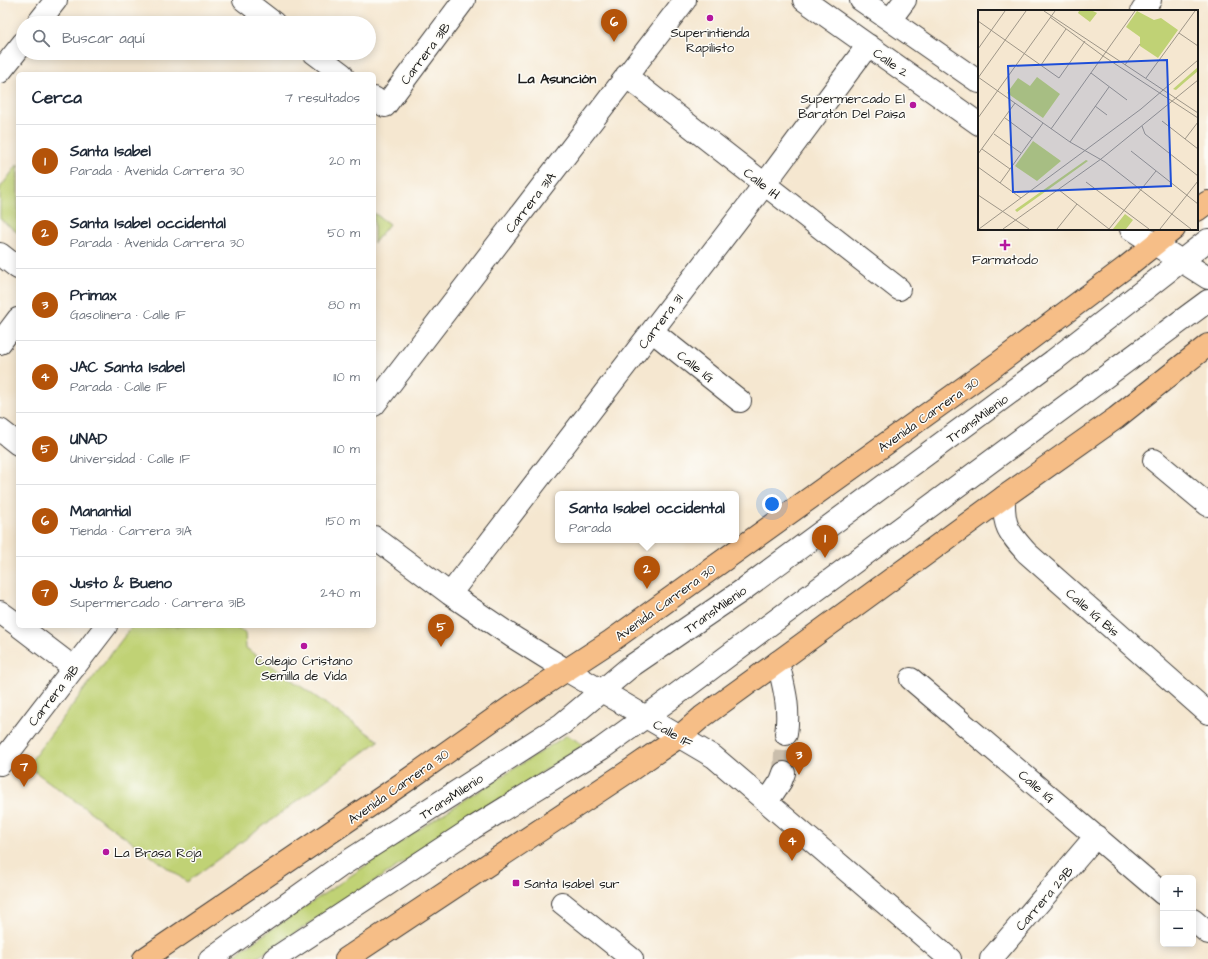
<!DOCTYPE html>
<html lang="es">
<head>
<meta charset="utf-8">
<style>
  :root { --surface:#fff; --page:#f2f2f3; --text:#1f2937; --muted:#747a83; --line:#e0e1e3; --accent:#b45309 }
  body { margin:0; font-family:"Architects Daughter",sans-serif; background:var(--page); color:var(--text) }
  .controls { position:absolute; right:12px; bottom:12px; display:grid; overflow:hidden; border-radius:6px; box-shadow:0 2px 10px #0003 }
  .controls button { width:36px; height:36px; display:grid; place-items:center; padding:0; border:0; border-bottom:1px solid var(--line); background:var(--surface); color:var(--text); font:20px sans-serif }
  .you { position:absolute; left:772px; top:504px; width:14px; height:14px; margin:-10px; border:3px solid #fff; border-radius:50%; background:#1a73e8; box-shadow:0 0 0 6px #1a73e833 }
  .badge { display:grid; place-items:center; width:26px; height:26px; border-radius:50%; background:var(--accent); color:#fff; font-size:13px; font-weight:700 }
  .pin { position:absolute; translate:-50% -33px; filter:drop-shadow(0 1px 2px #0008) }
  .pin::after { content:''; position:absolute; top:21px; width:14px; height:12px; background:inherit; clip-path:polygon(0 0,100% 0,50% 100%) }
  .popup { position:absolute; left:555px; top:491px; width:184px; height:52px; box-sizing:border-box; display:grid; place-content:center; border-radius:6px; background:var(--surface); filter:drop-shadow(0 1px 3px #0005); font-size:13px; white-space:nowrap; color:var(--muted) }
  .popup b { font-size:15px; color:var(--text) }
  .popup::after { content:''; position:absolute; left:50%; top:100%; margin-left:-8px; border:8px solid transparent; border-top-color:var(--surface) }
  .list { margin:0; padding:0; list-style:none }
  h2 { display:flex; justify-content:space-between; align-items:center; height:52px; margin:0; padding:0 16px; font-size:17px }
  h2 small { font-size:13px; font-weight:400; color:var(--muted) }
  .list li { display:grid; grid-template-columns:26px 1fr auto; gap:12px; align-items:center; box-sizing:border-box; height:72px; padding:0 16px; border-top:1px solid var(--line) }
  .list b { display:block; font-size:15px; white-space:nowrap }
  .list p { margin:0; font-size:13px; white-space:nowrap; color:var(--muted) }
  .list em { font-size:13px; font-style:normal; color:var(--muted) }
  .icon { flex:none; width:22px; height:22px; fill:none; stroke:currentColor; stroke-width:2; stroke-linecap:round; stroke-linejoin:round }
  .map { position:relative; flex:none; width:1208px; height:959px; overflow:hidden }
  .search { position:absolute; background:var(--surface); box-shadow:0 2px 10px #0003; left:16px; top:16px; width:360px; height:44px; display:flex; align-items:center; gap:10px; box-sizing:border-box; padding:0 14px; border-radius:22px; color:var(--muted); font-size:15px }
  .panel { position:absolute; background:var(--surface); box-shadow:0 2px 10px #0003; left:16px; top:72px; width:360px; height:556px; border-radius:6px }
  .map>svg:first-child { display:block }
  .green { fill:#c0d275; stroke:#6e7748 }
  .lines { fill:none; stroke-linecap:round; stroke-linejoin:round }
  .minor-tunnel { stroke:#cabeac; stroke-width:22; stroke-dasharray:22 11; stroke-linecap:butt }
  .minor-casing { stroke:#3d3a37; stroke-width:24 }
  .highway-casing { stroke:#3d3a37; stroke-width:24 }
  .minor { stroke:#fff; stroke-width:22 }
  .highway { stroke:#f6be87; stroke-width:22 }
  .poi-dot { fill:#b5179e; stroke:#fdfcf7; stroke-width:1.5 }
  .labels { text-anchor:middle; stroke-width:3; stroke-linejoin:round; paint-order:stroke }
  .poi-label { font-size:13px; fill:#1c1c1c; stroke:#fdfcf7 }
  .street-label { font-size:13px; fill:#1c1c1c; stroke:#fdfcf7 }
  .neighbourhood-label { font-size:14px; font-weight:bold; fill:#1c1c1c; stroke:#fdfcf7 }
  .inset-road { fill:none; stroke:#9e9688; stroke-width:1 }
  .view { fill:#1d4ed8; fill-opacity:0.15; stroke:#1d4ed8; stroke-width:2 }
  .inset-edge { fill:none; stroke:#1c1c1c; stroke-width:2 }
</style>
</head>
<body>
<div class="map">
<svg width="1208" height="959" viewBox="0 0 1208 959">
  <rect width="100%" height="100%" fill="#fdfcf7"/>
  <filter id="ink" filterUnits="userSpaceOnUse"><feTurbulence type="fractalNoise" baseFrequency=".025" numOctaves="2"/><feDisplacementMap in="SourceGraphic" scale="8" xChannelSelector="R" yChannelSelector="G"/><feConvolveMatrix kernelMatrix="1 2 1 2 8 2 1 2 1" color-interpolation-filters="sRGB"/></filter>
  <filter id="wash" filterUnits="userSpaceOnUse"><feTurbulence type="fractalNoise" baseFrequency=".012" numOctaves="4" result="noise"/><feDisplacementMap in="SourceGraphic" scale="16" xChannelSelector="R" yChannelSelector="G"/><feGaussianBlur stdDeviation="0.9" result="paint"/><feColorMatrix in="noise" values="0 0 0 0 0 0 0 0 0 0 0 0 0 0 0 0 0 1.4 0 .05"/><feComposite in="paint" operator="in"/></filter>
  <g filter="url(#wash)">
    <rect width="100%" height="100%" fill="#f5e7d0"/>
    <!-- green -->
    <path class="green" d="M18,164V233L0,219V188Z
      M374,213L389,224L374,243Z
      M132,626H233L245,633L246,648L379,741L187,882L27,766Z
      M567,735L584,745L255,959H228L430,822Z"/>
  </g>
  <g filter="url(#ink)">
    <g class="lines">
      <!-- minor-tunnel -->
      <path class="minor-tunnel" d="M784,773L786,734"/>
      <!-- minor casing -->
      <g class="minor-casing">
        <path id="minor" d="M244,0L274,23
          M804,0L979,124
          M861,0L979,82
          M1142,11L1150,0
          M890,20L905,0
          M38,23L56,0
          M314,53L342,74
          M0,72L23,43
          M626,76L899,289
          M374,98L385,106L464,0
          M1131,229L1208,278
          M0,254L18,268
          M652,331L740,401
          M0,343L18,319
          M374,405L685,0
          M0,430L18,444
          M1154,460L1208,505
          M1004,497C1003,526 1008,532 1027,553L1208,713
          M374,537L450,594L513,637L566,670L714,757L950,959
          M450,594L764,185L868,45
          M0,612L18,625
          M19,626L74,668
          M778,662C784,688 790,707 786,734
          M911,679L1163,894
          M0,764L106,626
          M767,802L781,781L784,773
          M562,903L632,959
          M1193,920L1208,933
          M210,959L339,867L562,724L630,667L740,592L1053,361L1208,240
          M274,959L473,828L601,749L673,697L768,626L1208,301
          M991,959L1096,836"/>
      </g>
      <!-- highway casing -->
      <g class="highway-casing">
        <path id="highway" d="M1197,210L1208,202
          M144,959L409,779L522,699L611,641L997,364L1126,267L1174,229
          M346,959L632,769L680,736L702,717L778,662L1004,497L1116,418L1208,345"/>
      </g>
      <!-- minor -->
      <use href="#minor" class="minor"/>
      <!-- highway -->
      <use href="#highway" class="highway"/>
    </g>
  </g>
  <!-- markers -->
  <g class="poi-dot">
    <circle cx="710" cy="18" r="4"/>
    <circle cx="913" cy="105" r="4"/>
    <path d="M1003 239h4v4h4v4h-4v4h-4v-4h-4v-4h4z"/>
    <circle cx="304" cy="646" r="4"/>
    <circle cx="106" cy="852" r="4"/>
    <rect x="512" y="879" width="8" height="8" rx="2"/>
  </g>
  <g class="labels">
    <!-- poi labels -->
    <g class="poi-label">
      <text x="710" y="37">Superintienda<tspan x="710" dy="15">Rapilisto</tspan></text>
      <text x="905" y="103" text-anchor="end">Supermercado El<tspan x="905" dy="15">Baraton Del Paisa</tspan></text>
      <text x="1005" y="264">Farmatodo</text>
      <text x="304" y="665">Colegio Cristano<tspan x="304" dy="15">Semilla de Vida</tspan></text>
      <text x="114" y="857" text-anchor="start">La Brasa Roja</text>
      <text x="524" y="888" text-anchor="start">Santa Isabel sur</text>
    </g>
    <!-- street labels -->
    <g class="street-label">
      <text transform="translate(425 53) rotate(-53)" y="5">Carrera 31B</text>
      <text transform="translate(891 62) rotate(35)" y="5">Calle 2</text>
      <text transform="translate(762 183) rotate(38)" y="5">Calle 1H</text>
      <text transform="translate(530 202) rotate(-52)" y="5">Carrera 31A</text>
      <text transform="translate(660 321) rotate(-53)" y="5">Carrera 31</text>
      <text transform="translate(696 366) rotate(38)" y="5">Calle 1G</text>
      <text transform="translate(928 414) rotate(-35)" y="5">Avenida Carrera 30</text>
      <text transform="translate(977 418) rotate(-36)" y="5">TransMilenio</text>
      <text transform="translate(665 602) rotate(-36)" y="5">Avenida Carrera 30</text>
      <text transform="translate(715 609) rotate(-35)" y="5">TransMilenio</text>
      <text transform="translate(1093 612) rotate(41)" y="5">Calle 1G Bis</text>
      <text transform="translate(53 695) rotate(-52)" y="5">Carrera 31B</text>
      <text transform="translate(673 733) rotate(30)" y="5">Calle 1F</text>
      <text transform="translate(398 786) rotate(-35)" y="5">Avenida Carrera 30</text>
      <text transform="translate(1037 786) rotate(40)" y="5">Calle 1G</text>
      <text transform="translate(451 796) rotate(-33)" y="5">TransMilenio</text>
      <text transform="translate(1044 898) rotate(-49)" y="5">Carrera 29B</text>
    </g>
    <!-- neighbourhood labels -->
    <g class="neighbourhood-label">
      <text x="557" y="83">La Asunción</text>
    </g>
  </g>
  <!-- overview -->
  <g transform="translate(978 10)">
    <rect width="220" height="220" fill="#f5e7d0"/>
    <path d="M101,1H115L119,3L112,12L100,3ZM159,1L176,10L183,8L200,20L180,48L162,36V27L148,17ZM220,57V61L207,72L198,80L195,79ZM59,67L82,84L65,108L29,83L40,68L52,76ZM55,131L83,151L59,171L37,156ZM108,150L110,151L39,202L37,200ZM147,204L155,210L148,219H135Z" fill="#c0d275"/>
    <path class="inset-road" d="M66,1L220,103M72,7L125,46L220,108M0,11L81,68L107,31M201,23L220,36M0,39L27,1M63,55L88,19M147,55L162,34M113,63L149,90M0,67L92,132L127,152L213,219M0,68L48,1M168,68L217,1M117,96L129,105M0,108L77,1M27,108L54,128M184,111L220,139M164,116L167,124L220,166M73,119L157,1M16,124L43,143M207,129L220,112M92,132L131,77M4,139L32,159M153,141L220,194M0,144L37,93M0,157L43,188M108,172L171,219M22,173L65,113M81,180L131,219M0,185L51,219M1,219L163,99L220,50M25,219L123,149L220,70M79,219L99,194M131,219L178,161M182,219L220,171"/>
    <path class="view" d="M189,50L193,176L35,182L30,56Z"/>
    <rect width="220" height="220" class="inset-edge"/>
  </g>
</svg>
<div class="controls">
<button>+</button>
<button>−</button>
</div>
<div class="you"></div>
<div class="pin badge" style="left:825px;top:558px">1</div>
<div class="pin badge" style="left:647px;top:589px">2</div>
<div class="popup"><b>Santa Isabel occidental</b>Parada</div>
<div class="pin badge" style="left:799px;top:775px">3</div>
<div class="pin badge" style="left:792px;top:861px">4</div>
<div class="pin badge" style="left:441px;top:647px">5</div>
<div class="pin badge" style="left:614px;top:42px">6</div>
<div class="pin badge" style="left:24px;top:787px">7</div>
<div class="search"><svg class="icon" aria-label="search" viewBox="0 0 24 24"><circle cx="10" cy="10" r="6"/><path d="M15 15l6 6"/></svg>Buscar aquí</div>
<section class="panel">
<h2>Cerca<small>7 resultados</small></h2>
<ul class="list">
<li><span class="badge">1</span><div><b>Santa Isabel</b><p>Parada · Avenida Carrera 30</p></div><em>20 m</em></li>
<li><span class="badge">2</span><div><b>Santa Isabel occidental</b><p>Parada · Avenida Carrera 30</p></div><em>50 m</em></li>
<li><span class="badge">3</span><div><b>Primax</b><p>Gasolinera · Calle 1F</p></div><em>80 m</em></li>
<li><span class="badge">4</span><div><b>JAC Santa Isabel</b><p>Parada · Calle 1F</p></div><em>110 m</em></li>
<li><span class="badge">5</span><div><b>UNAD</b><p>Universidad · Calle 1F</p></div><em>110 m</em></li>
<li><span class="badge">6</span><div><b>Manantial</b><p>Tienda · Carrera 31A</p></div><em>150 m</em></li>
<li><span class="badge">7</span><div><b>Justo &amp; Bueno</b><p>Supermercado · Carrera 31B</p></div><em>240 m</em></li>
</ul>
</section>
</div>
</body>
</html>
